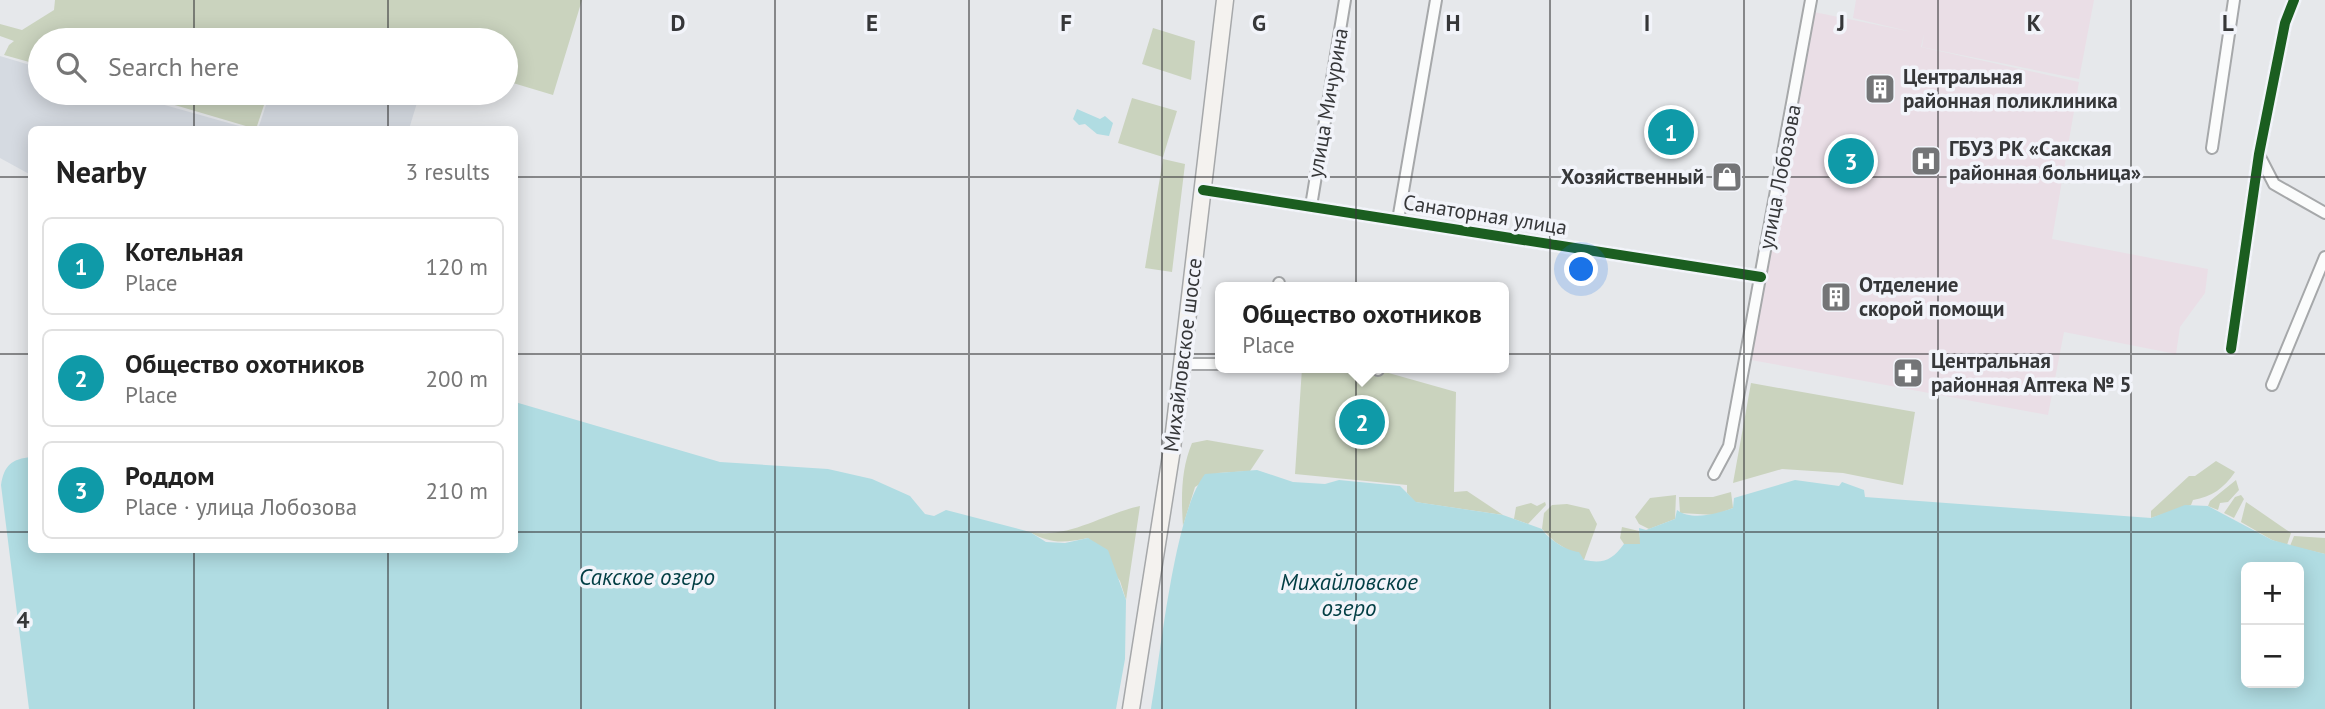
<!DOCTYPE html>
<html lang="en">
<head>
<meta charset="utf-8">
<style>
  :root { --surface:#fff; --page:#f2f2f2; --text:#222; --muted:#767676; --line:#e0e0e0; --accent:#747577 }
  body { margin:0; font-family:"PT Sans",sans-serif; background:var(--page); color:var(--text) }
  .controls { position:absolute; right:21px; bottom:21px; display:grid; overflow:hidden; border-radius:10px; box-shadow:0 4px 18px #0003 }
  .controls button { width:63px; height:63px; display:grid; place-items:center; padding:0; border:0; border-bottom:2px solid var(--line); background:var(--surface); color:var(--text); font:35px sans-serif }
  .you { position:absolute; left:1582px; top:270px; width:24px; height:24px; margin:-18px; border:5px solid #fff; border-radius:50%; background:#1a73e8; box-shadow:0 0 0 10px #1a73e833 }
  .badge { display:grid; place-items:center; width:46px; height:46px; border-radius:50%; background:var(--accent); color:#fff; font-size:23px; font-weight:700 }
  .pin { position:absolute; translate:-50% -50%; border:4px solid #fff; box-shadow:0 2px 7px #0006 }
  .popup { position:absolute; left:1215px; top:282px; width:294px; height:91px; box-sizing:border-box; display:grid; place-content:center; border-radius:10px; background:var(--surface); filter:drop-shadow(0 2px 5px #0005); font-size:23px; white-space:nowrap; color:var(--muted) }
  .popup b { font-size:26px; color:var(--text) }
  .popup::after { content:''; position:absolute; left:50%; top:100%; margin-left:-14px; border:14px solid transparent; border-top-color:var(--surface) }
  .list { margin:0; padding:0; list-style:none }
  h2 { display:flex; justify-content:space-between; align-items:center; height:91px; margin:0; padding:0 28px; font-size:30px }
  h2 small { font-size:23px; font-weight:400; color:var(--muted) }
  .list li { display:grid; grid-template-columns:46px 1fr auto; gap:21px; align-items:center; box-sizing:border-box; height:98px; margin:0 14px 14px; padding:0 14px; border:2px solid var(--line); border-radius:10px }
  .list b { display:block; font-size:26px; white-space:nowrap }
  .list p { margin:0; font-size:23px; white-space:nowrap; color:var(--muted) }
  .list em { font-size:23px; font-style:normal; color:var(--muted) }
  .icon { flex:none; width:38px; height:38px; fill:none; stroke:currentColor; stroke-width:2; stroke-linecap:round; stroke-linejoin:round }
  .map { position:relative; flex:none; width:2325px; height:709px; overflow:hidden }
  .search { position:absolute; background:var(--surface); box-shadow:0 4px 18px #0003; left:28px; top:28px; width:490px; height:77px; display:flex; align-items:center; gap:18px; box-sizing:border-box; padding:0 24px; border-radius:38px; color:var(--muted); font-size:26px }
  .panel { position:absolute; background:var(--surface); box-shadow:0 4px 18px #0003; left:28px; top:126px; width:490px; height:427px; border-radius:10px }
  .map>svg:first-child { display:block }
  .built { fill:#d5dae1 }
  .medical { fill:#eadee6 }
  .green { fill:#cad3be }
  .water { fill:#b0dce2; fill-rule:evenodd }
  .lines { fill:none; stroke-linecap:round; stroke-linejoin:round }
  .street-casing { stroke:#a6a8aa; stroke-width:14 }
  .secondary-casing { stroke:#a6a8aa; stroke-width:19 }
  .street { stroke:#fbfcfc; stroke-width:10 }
  .secondary { stroke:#f4f2ef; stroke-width:16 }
  .cycleway-casing { stroke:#f2f4fa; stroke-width:15 }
  .cycleway { stroke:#1b5e20; stroke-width:10 }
  .grid { fill:none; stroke:#363739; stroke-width:2; stroke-opacity:0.55 }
  .labels { text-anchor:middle; stroke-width:7; stroke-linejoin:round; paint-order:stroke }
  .poi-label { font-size:21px; font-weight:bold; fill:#363739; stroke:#f2f4fa; text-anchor:start }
  .street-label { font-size:21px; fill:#363739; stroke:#f2f4fa }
  .water-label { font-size:23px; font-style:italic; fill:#023e44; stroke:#f2f4fa }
  .grid-label { font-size:23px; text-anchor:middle; font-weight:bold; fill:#363739; stroke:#f2f4fa; stroke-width:7; stroke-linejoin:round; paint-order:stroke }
</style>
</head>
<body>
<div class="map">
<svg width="2325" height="709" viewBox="0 0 2325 709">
  <rect width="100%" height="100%" fill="#e6e8eb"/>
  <!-- built -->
  <path class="built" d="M0,56L40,68V93H122L250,129L32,130L31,175L0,158Z
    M270,93H420L409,129H258Z"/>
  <!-- medical -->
  <path class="medical" d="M1856,0H2094L2079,79L1922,47L1924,34L1921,47L2079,82L2052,239L2208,269L2205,293L2180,327L2176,354L2064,332L2048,415L1751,360L1814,12L1912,32L1853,18Z"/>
  <!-- green -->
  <path class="green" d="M55,0H582L553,95L506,81V40H40V65L4,55L9,45L14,41L0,36V24L22,30L54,10Z
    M1153,28L1195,41L1191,80L1142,64Z
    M134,93H268L256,129Z
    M1132,98L1177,111L1163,157L1118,143Z
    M1163,159L1185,164L1172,272L1145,268Z
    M1302,368L1378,370L1456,392L1454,492L1467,491L1503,515L1415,502L1407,493V485L1295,474Z
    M1751,383L1915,412L1903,485L1843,473L1782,469L1733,483Z
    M1207,440L1264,450L1250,471L1218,473L1195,487L1183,526C1181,498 1181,469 1192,443Z
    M2216,461L2235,472C2224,488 2212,497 2193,500L2191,505L2151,518V511L2189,476H2195Z
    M2236,480L2239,490L2228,502L2220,503L2218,510L2208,506L2210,501Z
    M1731,492L1733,508L1715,515L1680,513L1679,497H1713Z
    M1676,495L1675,519L1649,529L1639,524L1635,517L1650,498Z
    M2241,495L2244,499L2234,518L2224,513L2235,497Z
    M1545,502L1546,505L1528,524L1514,519L1516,507L1531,503L1537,506Z
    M2246,502L2291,533L2287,545L2272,540L2241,522Z
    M1567,504L1589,509L1597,524L1584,560L1555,542L1542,529L1544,513L1552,505Z
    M1140,506L1126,600L1120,581L1088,538C1064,543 1050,544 1030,532C1070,539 1102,514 1140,506Z
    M1622,527L1639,531L1641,545L1624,544L1620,538Z
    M2294,536L2325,538V554L2290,546Z"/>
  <!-- water -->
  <path class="water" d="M1077,109L1100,119L1105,116L1113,123L1109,136L1097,134L1085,124L1079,125L1073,119Z
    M515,402L720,462L828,469L872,479L910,496L925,514L934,516L946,510L1030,532L1046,542L1065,543L1088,538L1108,550L1126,600L1125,659L1116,709H29L1,485C4,465 12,459 31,457L32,550H514Z
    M1257,470L1293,482L1325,484L1339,480L1400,486L1416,502L1503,515L1542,529C1547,538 1566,551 1579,552L1584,560C1604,564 1612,560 1624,544H1640L1639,528L1646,530L1675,519L1677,510C1692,521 1716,514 1733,508L1734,498L1795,480L1839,486L1842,482L1864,490L1865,497L2151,518L2185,505L2208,506L2272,540L2325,554V709H1151C1161,654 1174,513 1205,474ZM2299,567V683H2246V567Z"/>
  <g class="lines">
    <!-- street casing -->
    <g class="street-casing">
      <path id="street" d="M2212,148L2234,0
        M2260,157L2274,184L2325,213
        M1203,190L1761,277
        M1311,206L1345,0
        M1398,220L1436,0
        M1279,287V283
        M2231,349L2259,154L2285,23L2294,0
        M1183,364H1220
        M1378,370V368
        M2272,385L2325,257
        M1714,474L1729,446L1811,0"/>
    </g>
    <!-- secondary casing -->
    <g class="secondary-casing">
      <path id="secondary" d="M1131,709L1172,449L1225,0"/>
    </g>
    <!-- street -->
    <use href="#street" class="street"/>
    <!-- secondary -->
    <use href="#secondary" class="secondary"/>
    <!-- cycleway casing -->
    <g class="cycleway-casing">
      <path id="cycleway" d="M1203,190L1761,277
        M2231,349L2259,154L2285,23L2294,0"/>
    </g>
    <!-- cycleway -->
    <use href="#cycleway" class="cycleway"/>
  </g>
  <!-- grid -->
  <path class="grid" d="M194,0V40M388,0V40M581,0V709M775,0V709M969,0V709M1162,0V709M1356,0V709M1550,0V709M1744,0V709M1938,0V709M2131,0V709M194,93V130M388,93V130M0,177H32M514,177H2325M0,354H32M514,354H2325M0,532H32M514,532H2325M194,550V709M388,550V709"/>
  <!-- icons -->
  <defs>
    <g id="building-square" transform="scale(1.575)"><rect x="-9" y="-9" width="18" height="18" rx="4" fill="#747577" stroke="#f2f4fa"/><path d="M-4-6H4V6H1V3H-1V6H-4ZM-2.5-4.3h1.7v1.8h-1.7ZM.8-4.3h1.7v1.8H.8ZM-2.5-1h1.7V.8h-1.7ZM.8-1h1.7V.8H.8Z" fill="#fff"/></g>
    <g id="hospital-square" transform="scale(1.575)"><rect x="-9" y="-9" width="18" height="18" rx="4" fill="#747577" stroke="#f2f4fa"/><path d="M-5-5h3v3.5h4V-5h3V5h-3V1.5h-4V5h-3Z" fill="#fff"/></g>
    <g id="shop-square" transform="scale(1.575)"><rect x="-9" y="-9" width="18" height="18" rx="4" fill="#747577" stroke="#f2f4fa"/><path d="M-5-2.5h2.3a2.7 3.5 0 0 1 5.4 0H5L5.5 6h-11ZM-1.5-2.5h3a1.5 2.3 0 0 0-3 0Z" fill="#fff"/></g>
    <g id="pharmacy-square" transform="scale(1.575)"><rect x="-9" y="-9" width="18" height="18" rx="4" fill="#747577" stroke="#f2f4fa"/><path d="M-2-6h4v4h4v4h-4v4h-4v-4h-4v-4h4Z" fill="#fff"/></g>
  </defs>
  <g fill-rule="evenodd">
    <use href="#building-square" x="1880" y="89"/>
    <use href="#hospital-square" x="1926" y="161"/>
    <use href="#shop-square" x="1727" y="177"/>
    <use href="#building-square" x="1836" y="297"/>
    <use href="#pharmacy-square" x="1908" y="373"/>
  </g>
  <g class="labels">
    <!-- poi labels -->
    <g class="poi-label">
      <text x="1903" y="84">Центральная<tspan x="1903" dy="24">районная поликлиника</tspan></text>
      <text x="1949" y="156">ГБУЗ РК «Сакская<tspan x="1949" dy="24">районная больница»</tspan></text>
      <text x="1704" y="184" text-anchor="end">Хозяйственный</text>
      <text x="1859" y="292">Отделение<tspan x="1859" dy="24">скорой помощи</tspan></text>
      <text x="1931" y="368">Центральная<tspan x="1931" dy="24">районная Аптека № 5</tspan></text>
    </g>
    <!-- street labels -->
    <g class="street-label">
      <text transform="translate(1328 103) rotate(-80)" y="7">улица Мичурина</text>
      <text transform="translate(1780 177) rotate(-79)" y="7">улица Лобозова</text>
      <text transform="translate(1485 215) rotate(9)" y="7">Санаторная улица</text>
      <text transform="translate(1183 355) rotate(-83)" y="7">Михайловское шоссе</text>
    </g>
    <!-- water labels -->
    <g class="water-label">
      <text x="647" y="585">Сакское озеро</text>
      <text x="1349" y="590">Михайловское<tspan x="1349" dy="26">озеро</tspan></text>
    </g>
  </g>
  <g class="grid-label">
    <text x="678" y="31">D</text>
    <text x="872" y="31">E</text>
    <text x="1066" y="31">F</text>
    <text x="1259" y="31">G</text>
    <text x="1453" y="31">H</text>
    <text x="1647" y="31">I</text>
    <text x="1841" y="31">J</text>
    <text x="2034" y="31">K</text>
    <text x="2228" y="31">L</text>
    <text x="23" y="628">4</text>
  </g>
</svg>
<div class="controls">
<button>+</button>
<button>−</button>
</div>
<div class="you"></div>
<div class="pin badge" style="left:1671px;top:132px;background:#0f9aa8">1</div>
<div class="pin badge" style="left:1362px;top:422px;background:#0f9aa8">2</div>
<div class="popup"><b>Общество охотников</b>Place</div>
<div class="pin badge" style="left:1851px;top:161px;background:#0f9aa8">3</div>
<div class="search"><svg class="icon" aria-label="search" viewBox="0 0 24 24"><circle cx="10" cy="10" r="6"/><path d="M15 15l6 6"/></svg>Search here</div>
<section class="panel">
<h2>Nearby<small>3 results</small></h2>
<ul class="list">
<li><span class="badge" style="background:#0f9aa8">1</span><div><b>Котельная</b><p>Place</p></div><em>120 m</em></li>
<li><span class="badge" style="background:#0f9aa8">2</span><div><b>Общество охотников</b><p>Place</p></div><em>200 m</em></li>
<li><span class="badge" style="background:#0f9aa8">3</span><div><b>Роддом</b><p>Place · улица Лобозова</p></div><em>210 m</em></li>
</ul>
</section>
</div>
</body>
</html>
